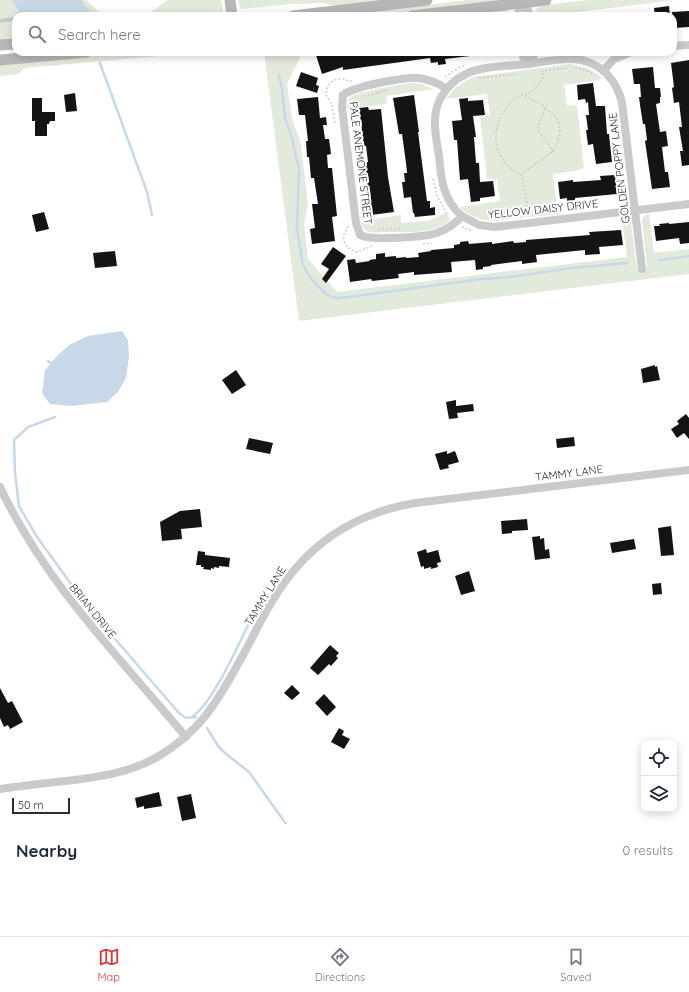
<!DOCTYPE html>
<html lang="en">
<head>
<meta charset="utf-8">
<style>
  :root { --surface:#fff; --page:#f2f2f3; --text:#1f2937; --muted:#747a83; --line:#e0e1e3; --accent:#db3737 }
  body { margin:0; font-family:Quicksand,sans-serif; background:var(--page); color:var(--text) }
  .controls { position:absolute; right:12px; bottom:12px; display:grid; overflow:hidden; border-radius:8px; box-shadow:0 2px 10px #0003 }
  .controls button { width:36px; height:36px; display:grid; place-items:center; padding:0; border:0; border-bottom:1px solid var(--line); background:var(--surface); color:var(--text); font:20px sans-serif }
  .scale { position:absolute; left:12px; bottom:10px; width:58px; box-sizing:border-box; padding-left:4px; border:2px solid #2d2d2d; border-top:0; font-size:11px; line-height:14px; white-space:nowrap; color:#2d2d2d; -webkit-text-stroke:3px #fff; paint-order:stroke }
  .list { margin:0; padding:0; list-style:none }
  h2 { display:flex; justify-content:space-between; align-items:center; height:52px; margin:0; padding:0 16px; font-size:17px }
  h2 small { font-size:13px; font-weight:400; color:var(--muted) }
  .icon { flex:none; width:22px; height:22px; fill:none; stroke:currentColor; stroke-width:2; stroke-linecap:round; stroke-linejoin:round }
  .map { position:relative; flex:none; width:689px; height:824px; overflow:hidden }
  .search { position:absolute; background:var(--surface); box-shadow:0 2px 10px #0003; left:12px; right:12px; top:12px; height:44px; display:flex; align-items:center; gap:10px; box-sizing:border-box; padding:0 14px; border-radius:12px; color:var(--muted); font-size:15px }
  .sheet { height:112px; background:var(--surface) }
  nav { display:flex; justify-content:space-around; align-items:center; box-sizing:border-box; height:56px; border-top:1px solid var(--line); background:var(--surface); font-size:11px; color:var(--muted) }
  nav a { display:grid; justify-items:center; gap:2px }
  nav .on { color:var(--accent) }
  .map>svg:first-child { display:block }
  .green { fill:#e2eadb }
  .water { fill:#c7d9e9 }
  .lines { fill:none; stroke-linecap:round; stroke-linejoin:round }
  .stream { stroke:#c7d9e9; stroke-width:2.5 }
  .building { fill:#141414 }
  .path { stroke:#cacaca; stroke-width:1.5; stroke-dasharray:2 2; stroke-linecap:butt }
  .lane { stroke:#cacaca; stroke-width:4 }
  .street { stroke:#cacaca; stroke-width:8 }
  .secondary { stroke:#b7b7b7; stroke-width:11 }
  .labels { text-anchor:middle; stroke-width:4; stroke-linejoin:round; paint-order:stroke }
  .street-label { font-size:11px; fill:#2d2d2d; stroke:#fff }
</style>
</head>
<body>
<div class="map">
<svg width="689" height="824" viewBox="0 0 689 824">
  <rect width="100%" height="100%" fill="#fff"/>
  <!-- green -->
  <path class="green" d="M0,0H86L104,16L151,12L168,0H221L223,10L221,16H16V39L0,40Z
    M238,0H385L345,5H330L324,3L291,4L242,9L240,8Z
    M467,0H501L374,16H340Z
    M587,0H676L544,16H534L536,9L543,5Z
    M506,10L511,13L514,16H455Z
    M135,52H216L200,54L193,53L24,68L19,74L0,76V65Z
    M264,52H303L287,84L292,119L300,140L308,204L304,225L308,259L337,292L627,257L622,217C627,217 630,219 631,223L637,269L647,268L642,219L646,214H649L654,253L689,249V274L299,321Z
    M569,64L588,68L602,77L599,80L564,85L567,106L577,105L584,168L575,171L553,174L558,214L492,221C479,220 469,216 460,207L500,201L497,179H487L480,117L490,115L487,94L446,99L455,88L472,77Z
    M410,83L421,84L434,89L386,96L387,104L347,109C347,104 347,100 351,97C359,91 399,85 410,83Z
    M446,213L450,219C435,235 406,232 386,232C380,232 372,234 367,231C363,229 361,225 361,221L401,215V223L428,221Z"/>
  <!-- water -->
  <path class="water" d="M12,0H82L83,4L90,10L89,16H21Z
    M122,331L128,340L129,356L126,378L118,392L107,402L71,406L50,404L42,393L45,370L58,355L69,345L88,336Z"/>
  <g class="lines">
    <!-- stream -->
    <path class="stream" d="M100,63L147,192L152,215
      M279,75L282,89L285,118L292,138L299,169L297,229L303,265L311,279L326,294L332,297L338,298L349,297L482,279L511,277L572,268L627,263
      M659,260L689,256
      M48,361L54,365
      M55,417L28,427L14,440L15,473L19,506L37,537L90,610L179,713L186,718L196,717
      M193,716C214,701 238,645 250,621
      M207,728L218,746L225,753L249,772L286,824"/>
  </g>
  <!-- building -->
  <path class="building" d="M669,6L670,16H655L654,8Z
    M689,11V27L674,28L672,12Z
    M315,52H470V56L445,59L446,64L438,65V62L431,63L430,58L343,70V67L322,74Z
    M689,60V165L682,166L680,151H683L679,127H682L679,102L674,103L672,88L674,87L671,63Z
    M653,67L655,88H660L661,97H660V103L656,104L660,132L666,131L668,146L662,147L665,172H668L670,187L652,189L645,141L647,140L645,124H643L640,105L639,97H641L640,84H634L632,69Z
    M301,72L318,78L316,85L319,86L317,93L296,86Z
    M593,83L596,106H605L607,134H609L612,162L596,164L593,144L588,145L586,130H588L586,115H589L588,102L586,103L585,99L578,100L577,85Z
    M75,93L77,111L66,112L64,95Z
    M414,95L419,132H418L427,201H430V208L435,207V215L415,217L414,213H413L411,197L404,198L402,182H405L404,173H407L406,163L402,134H399L393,98Z
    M318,97L320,118L326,117L327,125H323L325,139H329L331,154L327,155L328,168H332L337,216L332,217L335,241L312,244L310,229L315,228L312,204H318L314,178H311L309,157H307L306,141H308L305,115H299L297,99Z
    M32,98H42V112H55V121H50L49,124H47V136H35V121H32Z
    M468,98V101L483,100L485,115L473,116L476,137H474L476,163H479L480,182L493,181L495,196L480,198V201L471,202L468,179L460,180L457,140H454L452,121L462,120L459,99Z
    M368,107L369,110L381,109L388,177L394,212L371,215L365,163L368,162L366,146H364L359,108Z
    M615,175L617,194L575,198V200L567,201V198L560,199L558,182L573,180V182L601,180L600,176Z
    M44,212L49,229L36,232L32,215Z
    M689,222V243L680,244L679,238L656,241L654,226H660L659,224L669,223V224Z
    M621,230L623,245L599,247L600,254L585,255V250L536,255L537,262L522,264V261L491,265V266L483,267V269L476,270L475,260L451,262L452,272L414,275V272L398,274L399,278L372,281L371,279L350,282L347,260L355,259L356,263L370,261L369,260L376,259V254L385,253V257L396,256V258L406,257V258L419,257L418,253L431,251V250L454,248V245L460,244V242L468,241L469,244L492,242V244L513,241L514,243L526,242V240L590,235L589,232Z
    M333,247L346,256L326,283L322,279L329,269L321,264Z
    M115,251L117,266L95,268L93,253Z
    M655,365V367L657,366L660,380L643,383L641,369Z
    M236,370L246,385L232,394L222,380Z
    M456,400V406L473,404L474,411L457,413L458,418L449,419L446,402Z
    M686,414L689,418V439L684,433L677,438L671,429L679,424L677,421Z
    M574,437L575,446L557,448L556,439Z
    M249,438L273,443L270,454L246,449Z
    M447,451V454L455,451L459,462L448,465L449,468L440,470L435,454Z
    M200,509L202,527L181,529L182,539L162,541L160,522L180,511Z
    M527,519L528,530L512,531V533L502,534L501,521Z
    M671,526L674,555L661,556L658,528Z
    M540,536V539L544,538L545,550L549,549L550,558L535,560L532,537Z
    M634,539L636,549L612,553L610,543Z
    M426,549L427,553L438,550L441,562L437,563L438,567L431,569V567L424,569V566L421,567L417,552Z
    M198,551L205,552V555L230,558L229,567L219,566V568L214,567V569L211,568V570L203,569L204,567H201V565H196Z
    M469,571L475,591L461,595L455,576Z
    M661,583L662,594L653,595L652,584Z
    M330,645L339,653L336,656L338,658L331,666L329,664L318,675L310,668Z
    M292,685L300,693L292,700L284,693Z
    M0,688L8,703L12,701L23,722L10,729L8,725L4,727L0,718Z
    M324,694L336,707L327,716L315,703Z
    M339,728L344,731L342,735L350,739L344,749L331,742Z
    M159,792L162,806L144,809V806L137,808L135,798Z
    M191,794L196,818L182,821L177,797Z"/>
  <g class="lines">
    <!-- path -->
    <path class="path" d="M575,68L585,70L594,74
      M541,71L567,68
      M445,77L458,68L466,65
      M479,78L517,74
      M364,96L389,90
      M545,108L538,127L539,132L547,141L553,152
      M335,123L332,105L326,95C326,87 331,79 340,79C345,79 348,82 353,81
      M521,174L551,153L557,145L560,133L559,123L556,117L542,105L525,96
      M433,179L437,196L448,216
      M527,215V202L521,174C489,160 489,123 513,100C516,97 519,96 524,95C534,93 544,81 543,71
      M348,226C347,229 345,232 344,235C342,244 349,250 357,252L372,246
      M463,226V228L471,230
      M378,229H400
      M423,244L432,243"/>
    <!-- lane -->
    <path class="lane" d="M0,21L13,19"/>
    <!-- street -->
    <path class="street" d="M524,0L530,16
      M519,16L518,13L524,3
      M673,46L689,45
      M523,52V57L529,64L534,55V52
      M603,71L614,59L631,52
      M343,95L342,107L356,223L360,235
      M343,95C355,86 403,77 418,78C428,79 438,83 447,89
      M462,216C443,200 441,179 439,156C436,137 431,117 440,99C446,88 455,79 466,74C481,66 511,66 528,64C542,62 557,59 571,59C577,59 583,60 588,62C607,69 617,84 622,102L642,269
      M360,235C370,241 425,237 437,233C447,229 455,224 462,216L479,225L495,227L689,204
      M0,487C45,583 119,657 186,737
      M0,789C22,786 44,783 66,781C99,777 130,773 159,756C199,732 216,704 238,664C250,643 260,621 273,600C306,545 352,514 415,503L689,470"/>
    <!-- secondary -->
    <path class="secondary" d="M230,0L232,16
      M293,16L427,0
      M412,16L546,0
      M0,45L16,44
      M0,60L87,52"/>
  </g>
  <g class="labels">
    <!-- street labels -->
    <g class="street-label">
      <text transform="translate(361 163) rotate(83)" y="4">PALE ANEMONE STREET</text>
      <text transform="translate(619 168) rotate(-97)" y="4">GOLDEN POPPY LANE</text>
      <text transform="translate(543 209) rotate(-6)" y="4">YELLOW DAISY DRIVE</text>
      <text transform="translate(569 473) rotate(-7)" y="4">TAMMY LANE</text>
      <text transform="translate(265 596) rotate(-58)" y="4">TAMMY LANE</text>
      <text transform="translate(93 611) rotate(51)" y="4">BRIAN DRIVE</text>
    </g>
  </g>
</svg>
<div class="controls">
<button><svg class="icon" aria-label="locate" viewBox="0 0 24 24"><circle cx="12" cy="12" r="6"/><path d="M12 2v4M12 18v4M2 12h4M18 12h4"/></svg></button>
<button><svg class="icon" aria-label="layers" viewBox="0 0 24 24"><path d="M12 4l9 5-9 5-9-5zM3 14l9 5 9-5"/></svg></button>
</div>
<div class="scale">50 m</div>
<div class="search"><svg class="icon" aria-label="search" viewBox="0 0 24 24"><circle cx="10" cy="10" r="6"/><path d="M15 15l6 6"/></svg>Search here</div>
</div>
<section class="sheet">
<h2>Nearby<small>0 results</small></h2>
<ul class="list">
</ul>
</section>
<nav>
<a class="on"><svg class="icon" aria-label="map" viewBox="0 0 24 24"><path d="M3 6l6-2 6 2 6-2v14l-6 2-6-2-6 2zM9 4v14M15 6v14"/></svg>Map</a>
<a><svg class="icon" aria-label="directions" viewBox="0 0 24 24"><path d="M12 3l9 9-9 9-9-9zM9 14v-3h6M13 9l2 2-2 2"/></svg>Directions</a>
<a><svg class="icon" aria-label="saved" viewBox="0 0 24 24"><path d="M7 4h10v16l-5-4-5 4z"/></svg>Saved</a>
</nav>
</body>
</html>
